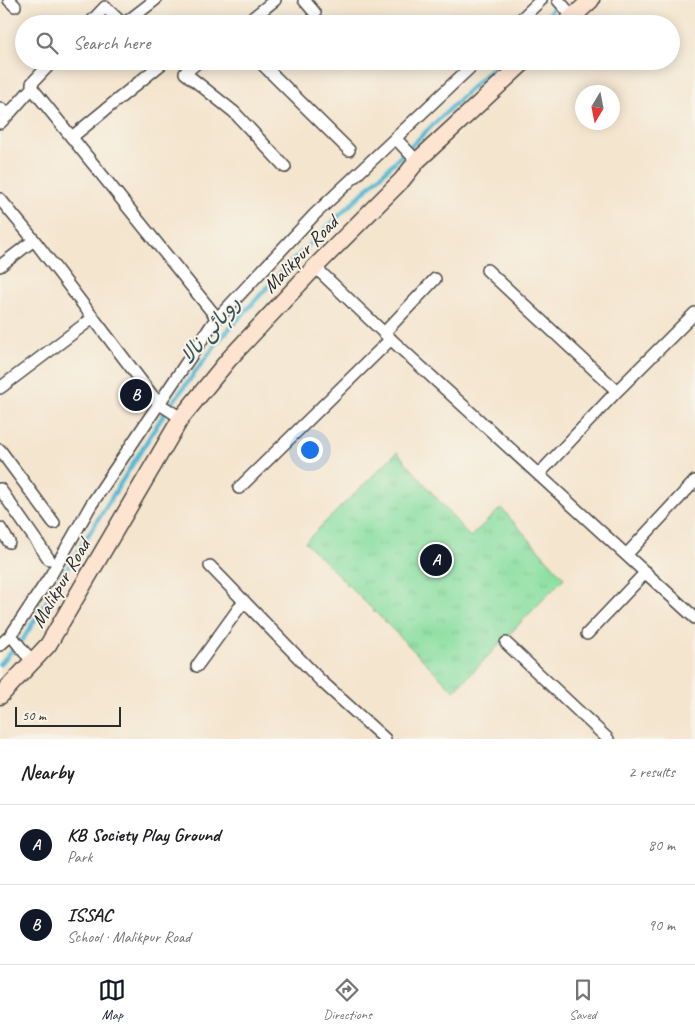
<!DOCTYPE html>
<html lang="en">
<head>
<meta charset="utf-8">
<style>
  :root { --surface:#fff; --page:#f2f2f2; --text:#202124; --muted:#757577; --line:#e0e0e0; --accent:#111827 }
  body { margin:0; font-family:Caveat,"Playpen Sans Arabic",sans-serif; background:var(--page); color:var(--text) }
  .compass { position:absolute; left:575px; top:85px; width:45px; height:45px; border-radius:50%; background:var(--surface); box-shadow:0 2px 12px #0003; rotate:190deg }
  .scale { position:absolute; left:15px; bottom:12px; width:106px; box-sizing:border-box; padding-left:5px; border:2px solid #2b2b2b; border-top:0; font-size:14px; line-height:18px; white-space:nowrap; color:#2b2b2b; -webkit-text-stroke:4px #f7f3e8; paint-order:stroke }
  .you { position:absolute; left:309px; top:449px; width:18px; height:18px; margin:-12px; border:4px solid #fff; border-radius:50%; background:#1a73e8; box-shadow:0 0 0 8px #1a73e833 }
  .badge { display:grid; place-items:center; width:32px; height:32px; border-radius:50%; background:var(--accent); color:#fff; font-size:16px; font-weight:700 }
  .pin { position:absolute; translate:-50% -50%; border:2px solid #fff; box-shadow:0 1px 5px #0006 }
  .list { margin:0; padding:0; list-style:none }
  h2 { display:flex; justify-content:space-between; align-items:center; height:65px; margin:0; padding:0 20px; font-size:21px }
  h2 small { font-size:16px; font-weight:400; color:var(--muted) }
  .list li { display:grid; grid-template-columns:32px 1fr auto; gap:15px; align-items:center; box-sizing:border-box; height:80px; padding:0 20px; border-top:1px solid var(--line) }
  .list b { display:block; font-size:19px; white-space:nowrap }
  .list p { margin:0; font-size:16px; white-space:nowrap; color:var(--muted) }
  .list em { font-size:16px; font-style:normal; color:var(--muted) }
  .icon { flex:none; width:28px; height:28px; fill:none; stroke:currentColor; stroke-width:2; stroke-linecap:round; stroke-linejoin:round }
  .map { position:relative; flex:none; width:695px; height:739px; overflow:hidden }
  .search { position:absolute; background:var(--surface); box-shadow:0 2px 12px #0003; left:15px; right:15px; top:15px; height:55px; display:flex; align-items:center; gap:12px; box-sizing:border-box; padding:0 18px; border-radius:28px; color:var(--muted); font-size:19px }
  .sheet { height:225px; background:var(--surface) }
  nav { display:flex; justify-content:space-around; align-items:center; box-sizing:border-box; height:70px; border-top:1px solid var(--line); background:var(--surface); font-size:14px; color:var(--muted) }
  nav a { display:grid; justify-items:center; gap:2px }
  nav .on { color:var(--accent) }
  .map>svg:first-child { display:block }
  .grass { fill:url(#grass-tufts); stroke:#5a8566 }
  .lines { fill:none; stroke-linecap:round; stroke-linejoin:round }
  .stream { stroke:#57bad6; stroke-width:4.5 }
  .street-casing { stroke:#494743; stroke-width:14 }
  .secondary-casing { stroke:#494743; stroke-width:19 }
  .street { stroke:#fff; stroke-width:11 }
  .secondary { stroke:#fde4d1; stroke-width:16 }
  .labels { text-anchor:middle; stroke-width:4; stroke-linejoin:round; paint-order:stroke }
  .street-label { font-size:20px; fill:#2b2b2b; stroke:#f7f3e8 }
  .water-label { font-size:21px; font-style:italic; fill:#38565e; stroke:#f7f3e8 }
</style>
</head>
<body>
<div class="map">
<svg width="695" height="739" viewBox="0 0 695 739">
  <defs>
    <pattern id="grass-tufts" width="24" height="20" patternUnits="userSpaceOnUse" patternTransform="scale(1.25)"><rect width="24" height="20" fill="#8adfa2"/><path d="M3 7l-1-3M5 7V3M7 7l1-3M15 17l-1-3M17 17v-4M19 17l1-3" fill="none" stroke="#77c08c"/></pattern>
  </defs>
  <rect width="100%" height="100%" fill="#f7f3e8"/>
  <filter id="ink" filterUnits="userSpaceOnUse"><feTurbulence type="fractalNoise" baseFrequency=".02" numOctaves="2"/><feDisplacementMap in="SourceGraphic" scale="10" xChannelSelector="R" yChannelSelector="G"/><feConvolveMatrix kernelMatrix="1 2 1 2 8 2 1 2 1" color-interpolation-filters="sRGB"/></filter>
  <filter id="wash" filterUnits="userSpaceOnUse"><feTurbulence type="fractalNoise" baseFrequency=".0096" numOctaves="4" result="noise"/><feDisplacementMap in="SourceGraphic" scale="20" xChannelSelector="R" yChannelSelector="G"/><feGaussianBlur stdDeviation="1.12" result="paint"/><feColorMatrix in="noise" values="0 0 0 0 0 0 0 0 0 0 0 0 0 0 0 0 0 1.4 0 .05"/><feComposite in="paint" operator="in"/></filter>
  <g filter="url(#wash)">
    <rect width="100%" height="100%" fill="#f4e5ce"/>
    <!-- grass -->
    <path class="grass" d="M397,452L470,537L501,508L564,578L454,691L305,542Z"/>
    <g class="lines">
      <!-- stream -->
      <path class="stream" d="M538,24L560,2
        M0,664L23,639L164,414L220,339L285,268L499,61"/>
    </g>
  </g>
  <g filter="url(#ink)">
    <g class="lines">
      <!-- street casing -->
      <g class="street-casing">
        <path id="street" d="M9,0L15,6
          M304,0L315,13
          M558,0L573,17
          M89,24L105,7L123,24
          M124,24L155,0
          M245,24L275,0
          M516,24L541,0
          M199,61L185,73L234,112L285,167
          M259,61L349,150
          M32,88L217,318
          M0,108L8,115L0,123
          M8,115L32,88V83L53,61
          M72,137L165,61
          M396,139L417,161
          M0,199L34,240L0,266
          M34,240L158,403L181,418
          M315,267L384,333L695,618
          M487,270L617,391
          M384,333L435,279
          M0,388L93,318
          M0,450L54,523
          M539,474L617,391L695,313
          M239,488L391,339
          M0,489L49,559
          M0,528L9,542
          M627,554L695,481
          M210,566L320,680L385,739
          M587,634L646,572
          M11,635L24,652L33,661
          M506,643L608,739
          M0,645L11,635L51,575L91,505L213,323L315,214L477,61
          M197,666L244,601"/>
      </g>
      <!-- secondary casing -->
      <g class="secondary-casing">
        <path id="secondary" d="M565,24L591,0
          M0,696L48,645L181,418L229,359L315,267L402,180L417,161L525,61"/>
      </g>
      <!-- street -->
      <use href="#street" class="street"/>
      <!-- secondary -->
      <use href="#secondary" class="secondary"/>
    </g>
  </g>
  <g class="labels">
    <!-- street labels -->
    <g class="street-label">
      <text transform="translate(300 254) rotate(-46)" y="7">Malikpur Road</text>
      <text transform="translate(60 583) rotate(-60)" y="7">Malikpur Road</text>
    </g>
    <!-- water labels -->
    <g class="water-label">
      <text transform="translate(210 330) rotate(-50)" y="7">روہائی نالا</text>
    </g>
  </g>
</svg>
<svg class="compass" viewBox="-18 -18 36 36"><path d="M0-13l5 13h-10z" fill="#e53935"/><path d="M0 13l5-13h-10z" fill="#757577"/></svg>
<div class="scale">50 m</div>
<div class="you"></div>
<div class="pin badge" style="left:436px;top:560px">A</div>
<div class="pin badge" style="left:136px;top:395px">B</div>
<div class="search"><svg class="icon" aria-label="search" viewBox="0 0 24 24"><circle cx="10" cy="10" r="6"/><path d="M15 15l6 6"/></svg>Search here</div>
</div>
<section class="sheet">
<h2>Nearby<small>2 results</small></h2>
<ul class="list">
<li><span class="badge">A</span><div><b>KB Society Play Ground</b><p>Park</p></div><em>80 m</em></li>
<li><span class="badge">B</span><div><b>ISSAC</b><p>School · Malikpur Road</p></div><em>90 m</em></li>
</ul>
</section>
<nav>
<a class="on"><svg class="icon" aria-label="map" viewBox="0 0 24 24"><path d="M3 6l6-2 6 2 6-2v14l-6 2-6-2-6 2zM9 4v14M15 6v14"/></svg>Map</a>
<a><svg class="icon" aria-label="directions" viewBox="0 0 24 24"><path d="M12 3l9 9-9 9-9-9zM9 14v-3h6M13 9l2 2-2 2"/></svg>Directions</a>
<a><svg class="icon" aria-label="saved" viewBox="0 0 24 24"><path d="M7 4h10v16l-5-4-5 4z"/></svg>Saved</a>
</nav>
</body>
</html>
